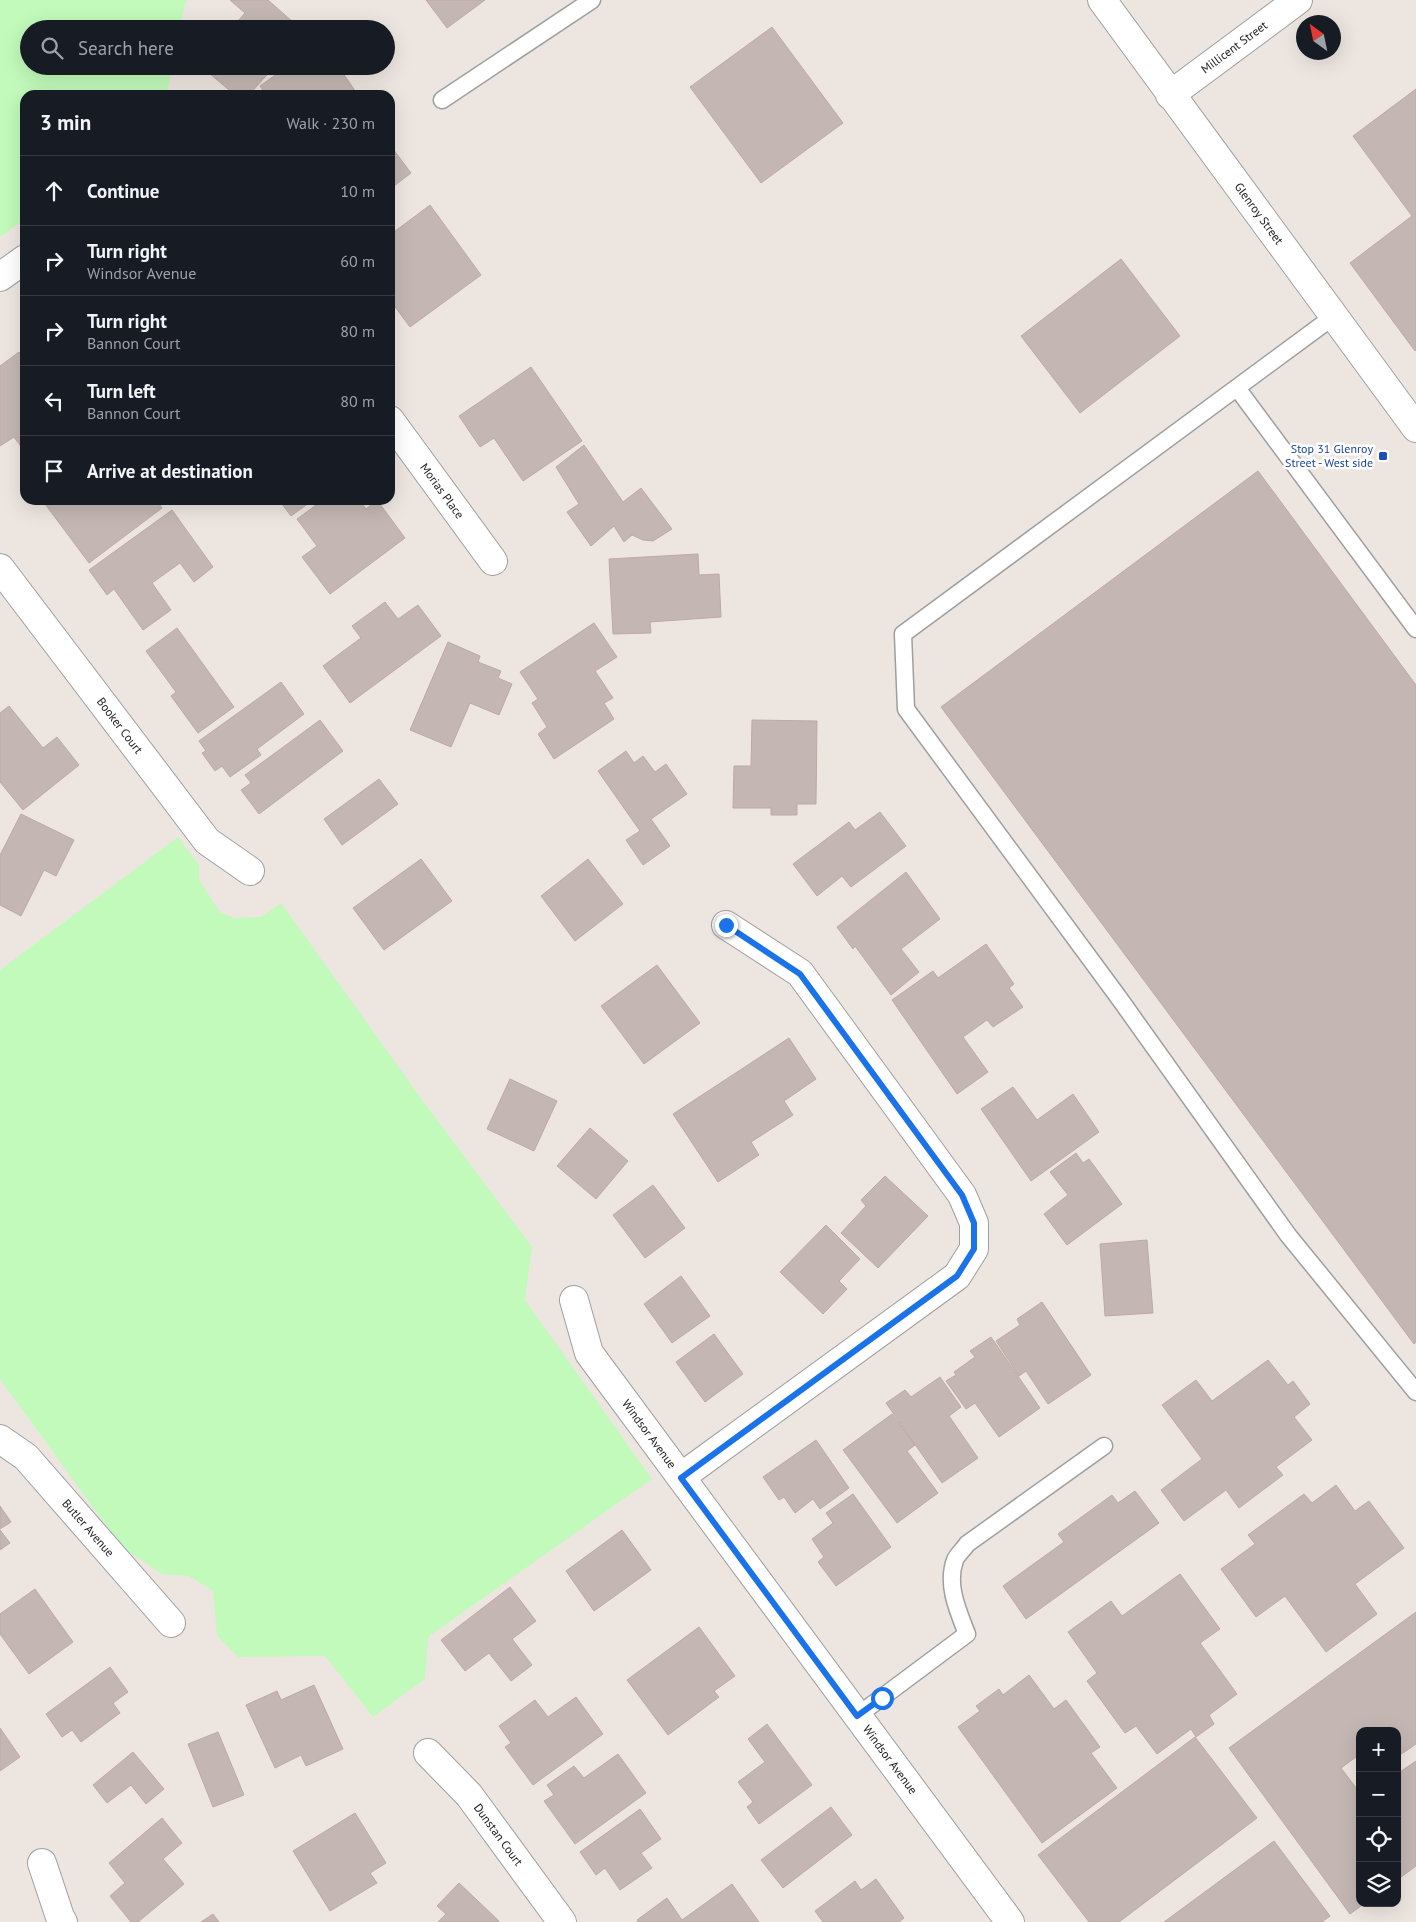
<!DOCTYPE html>
<html lang="en">
<head>
<meta charset="utf-8">
<style>
  :root { --surface:#171b24; --page:#20242c; --text:#f1f3f6; --muted:#9ea1a6; --line:#363941 }
  body { margin:0; font-family:"PT Sans",sans-serif; background:var(--page); color:var(--text) }
  .controls { position:absolute; right:15px; bottom:15px; display:grid; overflow:hidden; border-radius:10px; box-shadow:0 5px 20px #0002 }
  .controls button { width:45px; height:45px; display:grid; place-items:center; padding:0; border:0; border-bottom:1px solid var(--line); background:var(--surface); color:var(--text); font:25px sans-serif }
  .compass { position:absolute; left:1296px; top:15px; width:45px; height:45px; border-radius:50%; background:var(--surface); box-shadow:0 5px 20px #0002; rotate:327deg }
  .stop { position:absolute; width:15px; height:15px; margin:-11px; border:4px solid #1a73e8; border-radius:50%; background:#fff }
  .stop.end { background:#1a73e8; border-color:#fff; box-shadow:0 1px 5px #0008 }
  .list { margin:0; padding:0; list-style:none }
  h2 { display:flex; justify-content:space-between; align-items:center; height:65px; margin:0; padding:0 20px; font-size:21px }
  h2 small { font-size:16px; font-weight:400; color:var(--muted) }
  .list li { display:grid; grid-template-columns:32px 1fr auto; gap:15px; align-items:center; box-sizing:border-box; height:70px; padding:0 20px; border-top:1px solid var(--line) }
  .list b { display:block; font-size:19px; white-space:nowrap }
  .list p { margin:0; font-size:16px; white-space:nowrap; color:var(--muted) }
  .list em { font-size:16px; font-style:normal; color:var(--muted) }
  .icon { flex:none; width:28px; height:28px; fill:none; stroke:currentColor; stroke-width:2; stroke-linecap:round; stroke-linejoin:round }
  .map { position:relative; flex:none; width:1416px; height:1922px; overflow:hidden }
  .search { position:absolute; background:var(--surface); box-shadow:0 5px 20px #0002; left:20px; top:20px; width:375px; height:55px; display:flex; align-items:center; gap:12px; box-sizing:border-box; padding:0 18px; border-radius:28px; color:var(--muted); font-size:19px }
  .panel { position:absolute; background:var(--surface); box-shadow:0 5px 20px #0002; left:20px; top:90px; width:375px; height:415px; border-radius:15px }
  .map>svg:first-child { display:block }
  .park { fill:#c1faba }
  .building { fill:#c4b7b3; stroke:#bfa9a2 }
  .lines { fill:none; stroke-linecap:round; stroke-linejoin:round }
  .service-casing { stroke:#9f9f9f; stroke-width:19 }
  .minor-casing { stroke:#9f9f9f; stroke-width:30 }
  .tertiary-casing { stroke:#9f9f9f; stroke-width:30 }
  .service { stroke:#fff; stroke-width:16 }
  .minor { stroke:#fff; stroke-width:28 }
  .tertiary { stroke:#fff; stroke-width:28 }
  .route { stroke:#1a73e8; stroke-width:6 }
  .transit-dot { fill:#1a4fb4; stroke:#fff; stroke-width:2 }
  .labels { text-anchor:middle; stroke-width:5; stroke-linejoin:round; paint-order:stroke }
  .street-label { font-size:12px; fill:#1b1b1b; stroke:#fff }
  .transit-label { font-size:12px; fill:#164399; stroke:#fff; text-anchor:end }
</style>
</head>
<body>
<div class="map">
<svg width="1416" height="1922" viewBox="0 0 1416 1922">
  <rect width="100%" height="100%" fill="#ede6e0"/>
  <!-- park -->
  <path class="park" d="M0,0H188L185,3L180,29H29V66H172L167,95H25V219L0,237Z
    M178,837L199,865V880L220,912L234,918L261,917L281,903L420,1097L532,1247L525,1300L652,1479L428,1637L425,1679L373,1717L325,1656L238,1657L217,1636L213,1591L189,1576L162,1574L122,1547L0,1379V970Z"/>
  <!-- building -->
  <path class="building" d="M230,0H268L294,23L289,29H231L245,13Z
    M426,0H485L447,28Z
    M218,20L229,29H210Z
    M772,27L843,123L761,183L690,87Z
    M204,66H269L272,69L249,95H235L203,68Z
    M288,66H338L358,95H266L260,86Z
    M1416,89V350L1415,351L1350,263L1412,216L1353,136Z
    M390,145L411,173L390,189Z
    M430,205L481,275L410,327L390,300V235Z
    M1121,259L1180,336L1080,413L1021,336Z
    M19,352L25,360V452L14,437L0,446V366Z
    M531,367L582,441L523,481L494,438L480,447L459,416Z
    M584,445L623,502L641,488L672,529L653,541L643,540L632,535L624,542L614,526L591,546L567,512L579,504L556,467Z
    M1258,471L1416,685V1342L1414,1344L941,707Z
    M42,500H156L162,508L89,563Z
    M279,500H313L291,516Z
    M323,500H359L366,509L377,500L405,538L330,594L302,557L317,546L297,519Z
    M172,510L213,567L194,582L180,563L152,583L171,610L143,630L114,589L107,595L89,570Z
    M698,554L699,575L719,574L721,617L650,622L651,633L613,634L609,559Z
    M385,602L398,619L418,605L441,636L350,703L323,666L361,638L352,626Z
    M594,623L617,657L595,671L613,698L604,703L614,719L554,759L538,734L547,727L532,703L538,699L520,672Z
    M177,628L234,707L198,733L171,696L176,692L146,651Z
    M448,642L480,656L478,662L501,671L498,678L512,684L499,715L470,703L451,747L410,730Z
    M281,682L304,714L257,749L261,755L230,777L222,766L215,771L202,753L206,751L199,741Z
    M9,706L43,748L57,737L79,765L23,810L0,782V713Z
    M320,720L343,751L259,814L241,790L251,783L245,775Z
    M752,720L817,721L816,804H797V815H771V808H733L734,766H751Z
    M626,751L634,763L643,756L655,772L666,764L687,794L651,819L670,846L643,865L626,840L640,831L598,771Z
    M379,779L398,804L342,845L324,819Z
    M880,812L906,846L851,887L842,876L817,896L793,864L849,822L855,830Z
    M21,814L74,840L56,876L44,870L21,916L0,905V855Z
    M421,859L452,901L384,950L353,908Z
    M588,859L623,904L575,941L541,896Z
    M906,872L940,919L901,949L919,972L891,995L855,946L853,949L837,927Z
    M986,944L1014,984L1009,988L1023,1007L993,1027L987,1020L963,1037L988,1072L957,1094L892,1000L933,971L938,978Z
    M657,965L700,1023L644,1064L601,1006Z
    M789,1038L816,1079L784,1101L793,1115L751,1142L759,1155L718,1182L673,1114Z
    M510,1079L557,1101L534,1151L487,1129Z
    M1013,1087L1037,1120L1073,1094L1099,1132L1031,1181L981,1109Z
    M590,1128L628,1161L596,1199L557,1166Z
    M1076,1153L1083,1163L1089,1159L1122,1204L1067,1245L1044,1214L1068,1195L1050,1172Z
    M885,1176L928,1216L878,1268L841,1233L866,1206L861,1200Z
    M653,1185L685,1228L645,1258L613,1215Z
    M826,1225L860,1259L839,1281L847,1289L823,1314L780,1272Z
    M1147,1240L1153,1313L1105,1316L1100,1244Z
    M681,1276L710,1316L672,1343L644,1304Z
    M1042,1302L1091,1375L1048,1404L1026,1371L1019,1376L996,1341L1020,1325L1017,1319Z
    M714,1334L743,1374L705,1402L676,1362Z
    M991,1337L1040,1408L999,1437L975,1403L966,1409L946,1381L956,1375L954,1372L975,1357L970,1351Z
    M1268,1360L1288,1385L1293,1381L1310,1404L1294,1417L1312,1440L1276,1467L1283,1475L1239,1508L1226,1490L1184,1521L1161,1490L1202,1459L1162,1405L1196,1380L1212,1401Z
    M940,1377L961,1407L949,1416L978,1458L942,1483L886,1403L905,1390L911,1397Z
    M892,1414L915,1445L907,1451L938,1493L897,1523L843,1450Z
    M816,1440L849,1488L820,1509L813,1499L795,1513L784,1497L779,1500L763,1477Z
    M1336,1485L1355,1511L1369,1501L1404,1548L1355,1584L1377,1614L1326,1652L1285,1596L1256,1617L1221,1569L1255,1544L1248,1535L1304,1494L1312,1503Z
    M1135,1491L1159,1523L1026,1619L1003,1586L1064,1542L1058,1534L1112,1495L1118,1503Z
    M853,1494L891,1547L836,1586L818,1562L824,1557L812,1539L833,1523L826,1513Z
    M0,1506L11,1522L0,1529Z
    M0,1530L10,1543L0,1550Z
    M622,1530L651,1570L594,1611L566,1571Z
    M1180,1574L1220,1629L1200,1643L1237,1694L1209,1715L1214,1724L1196,1737L1191,1729L1157,1754L1136,1726L1125,1733L1087,1681L1097,1673L1068,1632L1111,1601L1122,1616Z
    M510,1587L536,1621L512,1639L532,1665L511,1681L489,1653L465,1671L441,1640Z
    M35,1589L73,1642L29,1674L0,1634V1614Z
    M1416,1612V1744L1397,1757V1731H1360V1754L1341,1768L1360,1793V1903H1365L1350,1914L1229,1748Z
    M699,1627L735,1676L714,1691L719,1697L668,1735L627,1680Z
    M110,1667L128,1692L113,1703L120,1713L81,1742L72,1730L62,1737L46,1714Z
    M1029,1675L1054,1709L1066,1700L1100,1747L1091,1753L1117,1788L1042,1843L958,1727L980,1711L976,1706L999,1689L1003,1695Z
    M314,1685L343,1749L306,1766L301,1755L275,1768L246,1705L277,1691L281,1700Z
    M576,1697L603,1734L533,1785L505,1747L511,1743L499,1726L535,1700L548,1717Z
    M767,1724L812,1785L759,1824L747,1807L753,1802L738,1782L765,1762L748,1739Z
    M0,1728L20,1757L0,1771Z
    M218,1732L244,1795L213,1807L188,1744Z
    M1195,1737L1257,1818L1119,1922H1089L1038,1855Z
    M133,1752L164,1789L146,1804L131,1785L107,1803L93,1785Z
    M618,1754L646,1793L575,1844L544,1801L554,1795L547,1785L574,1766L584,1778Z
    M1416,1761V1866L1397,1880V1774Z
    M831,1807L852,1835L783,1888L761,1860Z
    M640,1809L661,1839L641,1853L652,1868L620,1890L605,1868L596,1875L580,1852Z
    M355,1813L386,1863L370,1873L377,1883L330,1911L293,1851Z
    M162,1818L182,1843L163,1859L184,1884L138,1922H131L110,1896L125,1883L109,1863Z
    M1274,1841L1330,1916L1322,1922H1164Z
    M876,1879L904,1918L899,1922H823L815,1911L855,1881L861,1890Z
    M459,1883L499,1921L498,1922H438L446,1914L437,1906Z
    M732,1884L759,1922H638L637,1920L667,1898L682,1920Z
    M213,1914L219,1922H201Z"/>
  <g class="lines">
    <!-- service casing -->
    <g class="service-casing">
      <path id="service" d="M442,100L592,0
        M1334,316L903,634L906,709L1119,998L1288,1235L1416,1392
        M1237,388L1416,629
        M857,1716L967,1634C958,1611 946,1585 955,1560C957,1555 964,1549 967,1544L1104,1446"/>
    </g>
    <!-- minor casing -->
    <g class="minor-casing">
      <g id="minor">
        <path id="s1" d="M1170,95L1298,0"/>
        <path d="M0,277L25,259"/>
        <path id="s2" d="M390,420L493,561"/>
        <path id="s3" d="M0,568L207,841L250,871"/>
        <path id="s4" d="M574,1300L589,1353L1010,1922"/>
        <path id="s5" d="M0,1439L26,1457L171,1623"/>
        <path d="M681,1477L957,1276L974,1249V1223L962,1195L800,973L726,925"/>
        <path id="s6" d="M428,1753L469,1795L562,1922"/>
        <path d="M42,1863L60,1917L63,1922"/>
      </g>
    </g>
    <!-- tertiary casing -->
    <g class="tertiary-casing">
      <g id="tertiary">
        <path id="s7" d="M1102,0L1416,428"/>
      </g>
    </g>
    <!-- service -->
    <use href="#service" class="service"/>
    <!-- minor -->
    <use href="#minor" class="minor"/>
    <!-- tertiary -->
    <use href="#tertiary" class="tertiary"/>
  </g>
  <g class="lines">
    <!-- route -->
    <path class="route" d="M726,925L800,974L962,1195L974,1223V1249L957,1276L681,1478L857,1716L882,1698"/>
  </g>
  <!-- markers -->
  <rect class="transit-dot" x="1378" y="451" width="10" height="10" rx="2.5"/>
  <g class="labels">
    <!-- street labels -->
    <g class="street-label">
      <text dy="4" stroke="none"><textPath href="#s1" startOffset="80">Millicent Street</textPath></text>
      <text dy="4" stroke="none"><textPath href="#s7" startOffset="265">Glenroy Street</textPath></text>
      <text dy="4" stroke="none"><textPath href="#s2" startOffset="88">Morias Place</textPath></text>
      <text dy="4" stroke="none"><textPath href="#s3" startOffset="198">Booker Court</textPath></text>
      <text dy="4" stroke="none"><textPath href="#s4" startOffset="156">Windsor Avenue</textPath></text>
      <text dy="4" stroke="none"><textPath href="#s5" startOffset="126">Butler Avenue</textPath></text>
      <text dy="4" stroke="none"><textPath href="#s4" startOffset="561">Windsor Avenue</textPath></text>
      <text dy="4" stroke="none"><textPath href="#s6" startOffset="108">Dunstan Court</textPath></text>
    </g>
    <!-- transit labels -->
    <g class="transit-label">
      <text x="1373" y="453">Stop 31 Glenroy<tspan x="1373" dy="14">Street - West side</tspan></text>
    </g>
  </g>
</svg>
<div class="controls">
<button>+</button>
<button>−</button>
<button><svg class="icon" aria-label="locate" viewBox="0 0 24 24"><circle cx="12" cy="12" r="6"/><path d="M12 2v4M12 18v4M2 12h4M18 12h4"/></svg></button>
<button><svg class="icon" aria-label="layers" viewBox="0 0 24 24"><path d="M12 4l9 5-9 5-9-5zM3 14l9 5 9-5"/></svg></button>
</div>
<svg class="compass" viewBox="-18 -18 36 36"><path d="M0-13l5 13h-10z" fill="#e53935"/><path d="M0 13l5-13h-10z" fill="#9ea1a6"/></svg>
<div class="stop" style="left:882px;top:1698px"></div>
<div class="stop end" style="left:726px;top:925px"></div>
<div class="search"><svg class="icon" aria-label="search" viewBox="0 0 24 24"><circle cx="10" cy="10" r="6"/><path d="M15 15l6 6"/></svg>Search here</div>
<section class="panel">
<h2>3 min<small>Walk · 230 m</small></h2>
<ul class="list">
<li><svg class="icon" aria-label="ahead" viewBox="0 0 24 24"><path d="M12 20V5M6 11l6-6 6 6"/></svg><div><b>Continue</b></div><em>10 m</em></li>
<li><svg class="icon" aria-label="right" viewBox="0 0 24 24"><path d="M7 20v-9h11M14 6l5 5-5 5"/></svg><div><b>Turn right</b><p>Windsor Avenue</p></div><em>60 m</em></li>
<li><svg class="icon" aria-label="right" viewBox="0 0 24 24"><path d="M7 20v-9h11M14 6l5 5-5 5"/></svg><div><b>Turn right</b><p>Bannon Court</p></div><em>80 m</em></li>
<li><svg class="icon" aria-label="left" viewBox="0 0 24 24"><path d="M17 20v-9H6M10 6l-5 5 5 5"/></svg><div><b>Turn left</b><p>Bannon Court</p></div><em>80 m</em></li>
<li><svg class="icon" aria-label="arrive" viewBox="0 0 24 24"><path d="M6 21V4h12l-3 4 3 4H6"/></svg><div><b>Arrive at destination</b></div></li>
</ul>
</section>
</div>
</body>
</html>
